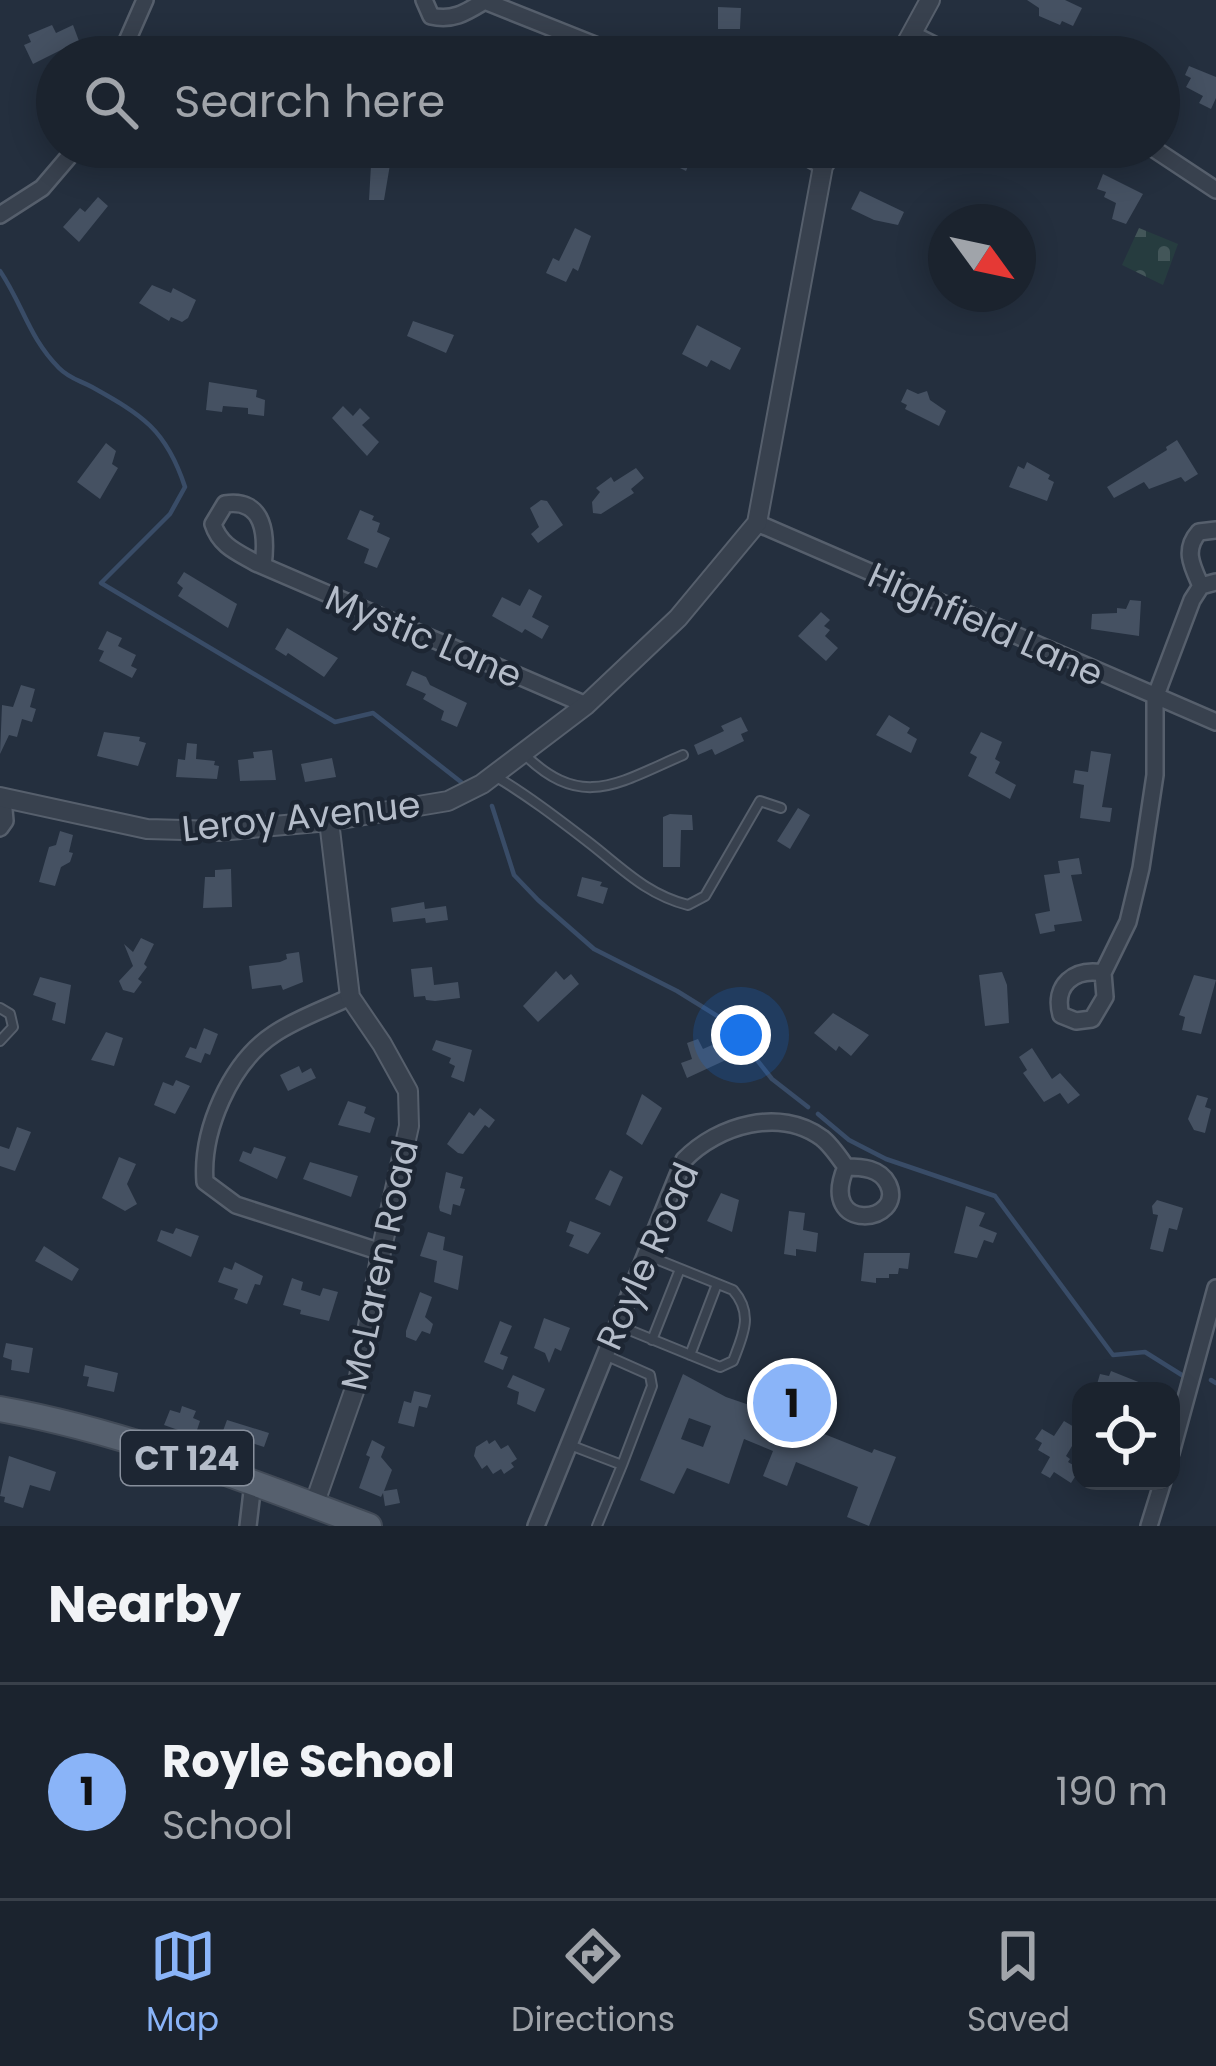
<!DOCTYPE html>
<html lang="en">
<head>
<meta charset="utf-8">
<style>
  :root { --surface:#1b232e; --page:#282f3a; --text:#f1f3f6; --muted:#a0a4aa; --line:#39404a; --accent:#8ab4f8 }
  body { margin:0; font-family:Poppins,sans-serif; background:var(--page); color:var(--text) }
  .controls { position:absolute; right:36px; bottom:36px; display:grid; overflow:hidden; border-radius:24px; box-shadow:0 6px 30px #0003 }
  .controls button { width:108px; height:108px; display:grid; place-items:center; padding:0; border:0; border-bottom:3px solid var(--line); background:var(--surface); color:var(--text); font:60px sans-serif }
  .compass { position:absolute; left:928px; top:204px; width:108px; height:108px; border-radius:50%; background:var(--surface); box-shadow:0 6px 30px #0003; rotate:123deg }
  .you { position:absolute; left:741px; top:1035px; width:42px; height:42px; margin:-30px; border:9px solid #fff; border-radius:50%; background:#1a73e8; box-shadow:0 0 0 18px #1a73e833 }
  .badge { display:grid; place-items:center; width:78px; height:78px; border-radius:50%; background:var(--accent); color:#111; font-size:39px; font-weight:700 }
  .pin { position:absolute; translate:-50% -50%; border:6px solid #fff; box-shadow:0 3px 12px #0006 }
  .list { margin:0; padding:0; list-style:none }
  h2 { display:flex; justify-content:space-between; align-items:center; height:156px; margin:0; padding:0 48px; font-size:51px }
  h2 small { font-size:39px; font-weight:400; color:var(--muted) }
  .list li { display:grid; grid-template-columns:78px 1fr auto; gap:36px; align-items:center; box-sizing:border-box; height:216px; padding:0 48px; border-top:3px solid var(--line) }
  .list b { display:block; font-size:45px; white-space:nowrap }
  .list p { margin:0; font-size:39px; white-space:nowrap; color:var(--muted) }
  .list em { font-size:39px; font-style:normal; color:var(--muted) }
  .icon { flex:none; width:66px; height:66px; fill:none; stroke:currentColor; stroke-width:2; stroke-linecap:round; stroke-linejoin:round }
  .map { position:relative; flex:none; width:1216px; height:1526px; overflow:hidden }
  .search { position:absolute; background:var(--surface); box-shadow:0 6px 30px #0003; left:36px; right:36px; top:36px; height:132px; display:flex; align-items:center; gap:30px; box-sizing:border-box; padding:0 42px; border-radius:66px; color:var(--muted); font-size:45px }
  .sheet { height:372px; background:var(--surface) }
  nav { display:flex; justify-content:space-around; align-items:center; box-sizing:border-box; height:168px; border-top:3px solid var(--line); background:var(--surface); font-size:33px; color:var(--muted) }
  nav a { display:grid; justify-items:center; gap:6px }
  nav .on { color:var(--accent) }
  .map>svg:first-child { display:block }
  .cemetery { fill:url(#cemetery-stones) }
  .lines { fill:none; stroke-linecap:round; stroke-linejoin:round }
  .stream { stroke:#394c67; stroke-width:4.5 }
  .building { fill:#455162; fill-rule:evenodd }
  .service-casing { stroke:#565f6c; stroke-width:12 }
  .minor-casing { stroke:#565f6c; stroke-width:20 }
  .tertiary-casing { stroke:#565f6c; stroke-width:22 }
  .primary-casing { stroke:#414a57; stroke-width:28 }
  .service { stroke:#38414e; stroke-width:8 }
  .minor { stroke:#38414e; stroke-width:15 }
  .tertiary { stroke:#38414e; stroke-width:18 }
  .primary { stroke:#56606e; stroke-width:24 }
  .labels { text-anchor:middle; stroke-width:9; stroke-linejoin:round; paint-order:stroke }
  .shield { fill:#1d2633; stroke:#878f9c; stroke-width:3 }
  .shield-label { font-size:33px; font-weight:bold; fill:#b4bcc9 }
  .street-label { font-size:36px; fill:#b4bcc9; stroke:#1d2633 }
</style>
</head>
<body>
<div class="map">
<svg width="1216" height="1526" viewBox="0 0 1216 1526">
  <defs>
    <pattern id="cemetery-stones" width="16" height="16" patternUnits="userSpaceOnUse" patternTransform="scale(3)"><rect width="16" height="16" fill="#263c3f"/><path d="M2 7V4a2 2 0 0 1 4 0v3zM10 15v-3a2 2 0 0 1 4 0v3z" fill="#435659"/></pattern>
  </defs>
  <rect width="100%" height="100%" fill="#242f3e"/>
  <!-- cemetery -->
  <path class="cemetery" d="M1139,228L1178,244L1163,285L1122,265Z"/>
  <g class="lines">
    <!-- stream -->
    <path class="stream" d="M0,271C23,305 29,338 59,368C70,379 79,380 92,387C142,415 166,429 185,487L170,514L101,583L335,722L373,713L461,782
      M492,806L514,875L538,900L594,949L677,991L727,1022L772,1079L808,1107
      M818,1114L849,1140L886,1159L995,1196L1113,1355L1145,1352L1185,1377
      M1211,1380L1216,1383"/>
  </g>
  <!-- building -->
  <path class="building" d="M1027,0H1065L1082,8L1073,26L1062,21L1060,25L1039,16V8Z
    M718,7L741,8L740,29H718Z
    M52,25L56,33L73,25L79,41L33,64L24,45L31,42L28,35Z
    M1189,66L1216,77V98L1211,109L1199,103L1203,96L1186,87L1191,78L1185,75Z
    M372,147H393L384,200H369Z
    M638,147H687L695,150L686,171Z
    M1103,174L1143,194L1126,224L1112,219L1116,203L1104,197L1106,192L1097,189Z
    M860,191L904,212L898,225L874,220L851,209Z
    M98,197L108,206L79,242L63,227L80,208L85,212Z
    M575,228L591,236L578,271L573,268L566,282L546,273L553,258L559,261Z
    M152,285L171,293L173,288L196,300L188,318L182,322L171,317L169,321L139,303Z
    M413,321L454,335L446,353L407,336Z
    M697,325L741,348L730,370L711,360L707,367L682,354Z
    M209,382L257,390L256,397L265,400L264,416L248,414V408L223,406L222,412L206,410Z
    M907,389L918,394L927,391L930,400L946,411L939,426L905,409L907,405L901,402Z
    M343,406L353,416L360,408L370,418L362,425L379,442L367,456L332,418Z
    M1177,440L1198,474L1185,482L1181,477L1149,489L1144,482L1114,498L1107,487L1167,450L1166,447Z
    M106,443L116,451L112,464L118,468L100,499L77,482Z
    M1027,462L1050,475L1048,479L1054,482L1047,501L1009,487L1018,466L1024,469Z
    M636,468L644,478L631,489L634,493L601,514L593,513L592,502L600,492L596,488L611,477L614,482Z
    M541,500L547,501L563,525L538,543L531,534L539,527L530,508Z
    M360,510L374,516L372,520L380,523L377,532L390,538L377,568L364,563L369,549L347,539Z
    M184,572L237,604L228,628L178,596L183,588L177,583Z
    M529,589L542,596L532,617L549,626L542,639L525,629L522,633L492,616L502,597L520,606Z
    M1130,600L1141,601L1139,636L1091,629L1092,614L1117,613V608L1126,609Z
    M821,612L830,620L824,626L830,630L825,636L838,648L826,661L798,636Z
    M287,628L338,658L324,677L288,653L286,656L275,649Z
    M107,631L122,638L118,646L136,655L131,666L137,669L132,678L99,661L104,651L98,649Z
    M412,671L426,677L430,685L467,703L457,727L441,720L444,711L423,699L426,694L406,685Z
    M21,685L35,689L30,707L36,709L32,722L22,719L17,737L9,735L0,754L2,705L13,707Z
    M889,715L910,728L907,733L917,739L911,753L876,735Z
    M741,717L748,731L741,734L744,741L715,755L712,749L698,755L694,745L724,731L721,726Z
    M104,732L140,737L139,741L146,743L138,766L97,756Z
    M981,732L1002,742L995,759L1000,762L995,773L1016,785L1010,799L968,776L977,757L970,753Z
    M187,743L197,744L196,759L215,761L214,765L219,766L217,779L176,777L178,759L185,760Z
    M272,750L276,780L240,781L238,760L254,758L253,752Z
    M1091,751L1111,754L1102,807L1112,808L1110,822L1080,818L1084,785L1073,783L1075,770L1088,772Z
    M332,758L336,777L305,782L301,764Z
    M798,808L810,815L790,849L777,841Z
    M670,814L692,815L693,830H681L680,867H663V817Z
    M60,831L73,835L69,852L73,853L70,862L61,867L55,886L39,882L49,847L56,845Z
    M1079,858L1082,874L1071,875L1082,921L1054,925L1055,931L1040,934L1035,914L1050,911L1044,875L1060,873L1058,861Z
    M231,869L232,907L203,908L205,877H215V870Z
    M582,877L602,882L600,886L608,888L603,904L577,896Z
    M424,902L425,909L446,906L448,920L426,923L425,918L393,922L391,908Z
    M141,938L154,944L144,964L147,967L138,979L142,982L134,993L123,990L119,981L133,966L124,944L133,952Z
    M299,952L303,982L283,990L281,985L252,989L249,966L280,962L287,959L286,954Z
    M432,967L434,985L458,982L460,998L435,1001L426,1000L425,996L414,997L411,969Z
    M556,971L564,980L571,974L579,984L538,1022L523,1006Z
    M1002,972L1007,985L1009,1023L985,1026L979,975Z
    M1194,975L1216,980L1201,1034L1182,1030L1185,1017L1179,1015Z
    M40,977L71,985L65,1024L52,1020L56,1003L33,995Z
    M833,1013L869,1035L851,1056L839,1046L836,1051L814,1033Z
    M204,1028L218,1034L210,1055L205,1053L201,1063L185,1057L190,1047L196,1049Z
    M106,1032L123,1038L114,1066L91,1060Z
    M698,1039L703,1049L721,1041L728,1059L687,1078L681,1063L692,1059L687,1043Z
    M436,1040L472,1050L464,1082L451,1077L455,1066L449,1063L451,1058L432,1050Z
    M1032,1048L1052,1079L1060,1073L1080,1095L1068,1104L1060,1093L1044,1102L1023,1073L1027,1070L1019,1057Z
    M299,1066L302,1073L311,1068L316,1078L288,1091L280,1075Z
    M176,1080L190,1086L175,1114L154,1105L163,1082L173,1086Z
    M642,1094L662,1108L642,1145L626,1134Z
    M1197,1095L1208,1098L1205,1107L1211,1109L1205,1133L1194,1130L1188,1119Z
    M348,1101L366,1107L364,1113L375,1118L370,1133L338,1125Z
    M480,1108L495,1120L489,1128L485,1125L463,1154L458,1153L447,1144L469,1112L474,1116Z
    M17,1127L31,1132L15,1171L0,1166V1146L9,1149Z
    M254,1147L286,1157L277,1179L239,1161L243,1151L251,1154Z
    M119,1157L136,1164L127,1184L137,1204L125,1211L102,1198Z
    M310,1162L358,1176L351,1197L303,1179Z
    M610,1170L623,1177L610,1206L595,1199Z
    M446,1172L463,1177L460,1188L465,1189L460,1206L453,1204L451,1215L440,1211L439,1207Z
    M721,1193L739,1200L732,1232L707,1221Z
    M1157,1200L1183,1208L1177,1230L1169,1228L1163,1252L1150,1249L1158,1215L1153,1214L1152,1206Z
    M966,1206L985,1213L979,1226L997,1233L993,1243L984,1240L977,1258L954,1253Z
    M789,1211L805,1213L803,1230L818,1233L816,1252L796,1249V1256L784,1254Z
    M570,1221L601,1233L588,1254L569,1246L574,1235L566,1232Z
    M176,1228L199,1236L191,1257L157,1241L161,1230L173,1234Z
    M428,1232L445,1237L443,1250L463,1256L458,1290L434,1282L437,1261L420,1256Z
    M44,1246L79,1269L72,1281L35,1261Z
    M864,1253H910L908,1269L899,1268L898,1274H889V1278H876V1283L861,1281Z
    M235,1262L263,1276L260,1285L255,1284L247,1304L234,1299L238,1289L218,1282L224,1267L232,1270Z
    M292,1278L303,1282L301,1290L320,1296L323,1288L338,1292L329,1321L300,1314L301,1310L283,1305Z
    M420,1292L432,1297L425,1317L433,1324L430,1334L422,1331L416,1341L406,1337V1331Z
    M544,1318L570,1328L561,1351L555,1348L549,1363L545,1353L534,1348Z
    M500,1321L512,1326L500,1354L508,1357L503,1370L484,1362Z
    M6,1343L33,1348L29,1373L11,1370L12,1360L3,1357Z
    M85,1365L118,1373L114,1392L87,1386L89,1377L83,1376Z
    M1111,1371L1156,1389V1391H1095L1100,1374L1109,1376Z
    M683,1374L726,1397L782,1416L790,1394L797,1397L801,1387L815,1392L811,1402L819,1405L809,1428L872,1453L874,1449L896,1457L869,1526L847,1517L858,1487L796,1462L787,1486L763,1476L773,1451L744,1439L729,1484L687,1468L674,1494L640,1480ZM689,1418L711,1426L703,1447L681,1439Z
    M513,1375L545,1389L535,1412L517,1404L519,1392L507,1387Z
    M414,1391L431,1395L427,1408L419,1406L414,1427L398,1423L404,1401L411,1403Z
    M182,1406L196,1411L193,1418L200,1421L195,1436L164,1425L170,1410L180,1413Z
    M227,1420L269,1433L264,1447L249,1442L247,1447H241L220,1439Z
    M1064,1421L1081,1431L1066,1456L1070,1459L1068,1462L1080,1469L1071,1483L1054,1472L1050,1478L1041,1473L1050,1457L1038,1450L1042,1443L1035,1439L1042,1429L1054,1436Z
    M372,1440L385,1447L381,1457L392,1470L384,1491L397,1489L400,1503L385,1506L383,1493L381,1497L359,1488L370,1457L366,1455Z
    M487,1440L489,1444L495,1440L501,1449L508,1445L517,1459L511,1463L514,1467L504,1474L501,1469L493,1474L487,1465L482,1469L474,1456L476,1447Z
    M9,1456L56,1472L50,1491L30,1485L23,1508L4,1502L5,1497L0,1496Z"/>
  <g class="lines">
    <!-- service casing -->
    <g class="service-casing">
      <path id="service" d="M524,754C582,811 618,783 683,755
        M495,776C527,795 557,818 587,841C621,867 645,894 688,905L705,896L760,801L781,808
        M0,1008L10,1014L13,1027L0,1041
        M617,1325L720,1367L733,1361C743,1335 754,1314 733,1290L646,1255
        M652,1340L680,1269
        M690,1355L717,1284
        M570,1445L622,1465L652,1386L650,1375L605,1355
        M597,1526L622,1465"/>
    </g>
    <!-- minor casing -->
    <g class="minor-casing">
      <path id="minor" d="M424,0L431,16C452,21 465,13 483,2
        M482,0L625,57
        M914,35L958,57
        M120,57L145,0
        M790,147L823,166
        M1151,147L1216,190
        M0,215L42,188L77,147
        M757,523L1216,722
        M263,566C267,536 265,498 225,504L213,524C220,546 237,552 256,563L586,705
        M1201,586C1192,566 1183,550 1199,532L1216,530
        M0,828L5,821L3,798
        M1103,973C1074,968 1053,985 1061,1015L1076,1021L1092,1019L1105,997L1103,973L1128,922L1141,868L1155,775V698L1192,600L1201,586L1216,582
        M350,997C325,1009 296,1019 274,1034C230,1063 201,1131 205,1182L236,1205L381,1252
        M846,1167C862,1167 880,1168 888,1184C907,1223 817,1235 846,1167Z
        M1171,1453L1216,1288
        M248,1526L253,1483
        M536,1526L684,1160C718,1125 780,1107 822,1138C831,1145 839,1157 846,1167
        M1149,1526L1163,1481"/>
    </g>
    <!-- tertiary casing -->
    <g class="tertiary-casing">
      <path id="tertiary" d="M899,57L930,0
        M0,797L147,829L219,831L329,821L448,801L482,784L586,705L678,618L757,523L823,166L836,147
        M314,1505L359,1377L381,1252L409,1126L408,1091L382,1044L350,997L329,821"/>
    </g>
    <!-- primary casing -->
    <g class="primary-casing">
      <path id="primary" d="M0,1409C128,1432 248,1481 369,1526"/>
    </g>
    <!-- service -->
    <use href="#service" class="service"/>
    <!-- minor -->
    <use href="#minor" class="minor"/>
    <!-- tertiary -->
    <use href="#tertiary" class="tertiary"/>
    <!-- primary -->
    <use href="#primary" class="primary"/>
  </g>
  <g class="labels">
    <!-- shield labels -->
    <rect class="shield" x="121" y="1431" width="132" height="54" rx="9"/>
    <g class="shield-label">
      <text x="187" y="1470">CT 124</text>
    </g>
    <!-- street labels -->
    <g class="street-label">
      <text transform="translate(986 624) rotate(24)" y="13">Highfield Lane</text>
      <text transform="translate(424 636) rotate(23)" y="13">Mystic Lane</text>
      <text transform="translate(301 816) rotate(-6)" y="13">Leroy Avenue</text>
      <text transform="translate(647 1256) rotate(-66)" y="13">Royle Road</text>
      <text transform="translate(379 1265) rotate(-78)" y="13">McLaren Road</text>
    </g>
  </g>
</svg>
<div class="controls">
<button><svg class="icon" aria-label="locate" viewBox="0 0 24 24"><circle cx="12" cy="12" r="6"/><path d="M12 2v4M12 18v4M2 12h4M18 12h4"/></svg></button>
</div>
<svg class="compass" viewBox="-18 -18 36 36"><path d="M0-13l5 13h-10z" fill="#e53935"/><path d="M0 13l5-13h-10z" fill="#a0a4aa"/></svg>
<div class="you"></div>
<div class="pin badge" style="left:792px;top:1403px">1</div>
<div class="search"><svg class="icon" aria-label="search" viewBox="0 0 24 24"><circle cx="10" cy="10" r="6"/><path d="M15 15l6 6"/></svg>Search here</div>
</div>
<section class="sheet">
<h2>Nearby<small></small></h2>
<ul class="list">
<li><span class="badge">1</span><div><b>Royle School</b><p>School</p></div><em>190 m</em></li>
</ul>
</section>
<nav>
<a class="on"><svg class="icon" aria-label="map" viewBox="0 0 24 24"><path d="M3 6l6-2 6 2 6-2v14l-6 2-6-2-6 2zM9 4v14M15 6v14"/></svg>Map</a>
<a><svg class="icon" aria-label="directions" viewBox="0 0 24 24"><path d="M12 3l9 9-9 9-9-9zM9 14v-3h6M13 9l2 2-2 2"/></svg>Directions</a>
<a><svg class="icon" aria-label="saved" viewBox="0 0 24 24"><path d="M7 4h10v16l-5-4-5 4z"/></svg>Saved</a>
</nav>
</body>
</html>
